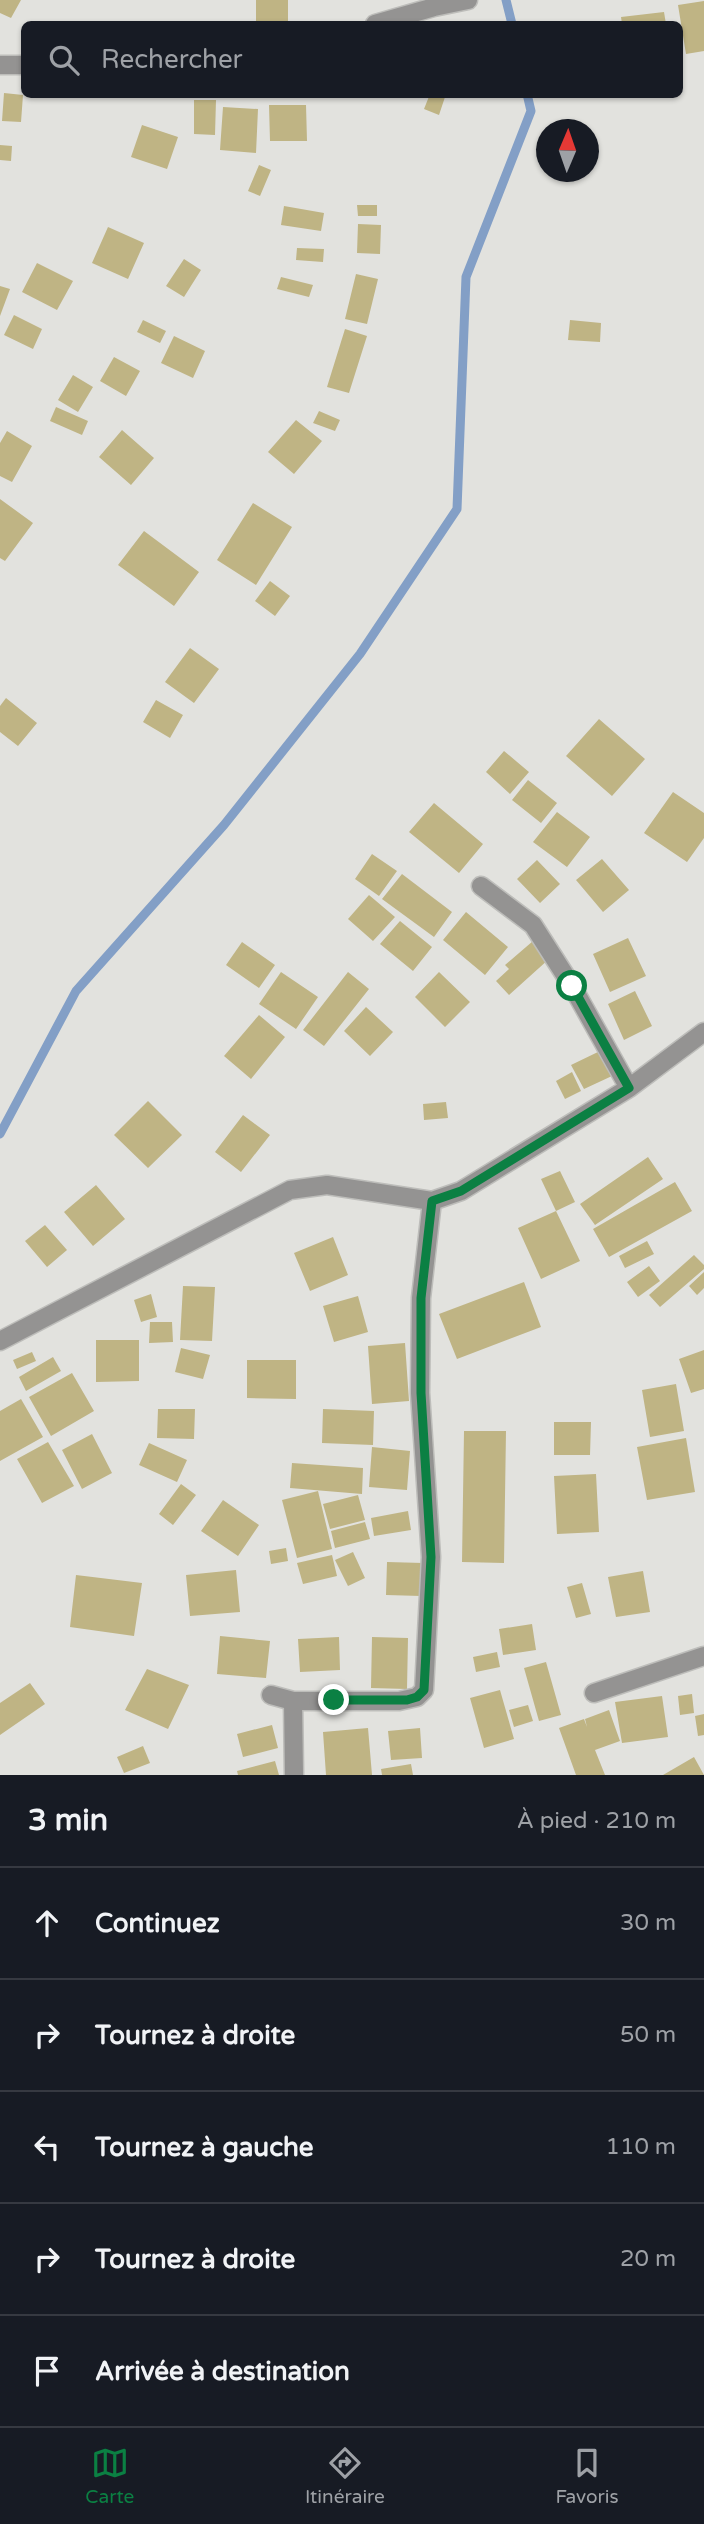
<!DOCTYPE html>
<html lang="fr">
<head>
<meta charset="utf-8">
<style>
  :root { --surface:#171b24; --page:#242831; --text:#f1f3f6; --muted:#9ea1a6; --line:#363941; --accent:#0b8043 }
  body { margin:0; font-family:"Varela Round",sans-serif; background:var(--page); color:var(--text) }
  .compass { position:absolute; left:536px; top:119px; width:63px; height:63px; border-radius:50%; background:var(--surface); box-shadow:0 2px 5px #0004; rotate:2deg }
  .stop { position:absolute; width:21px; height:21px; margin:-16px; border:5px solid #0b8043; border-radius:50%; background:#fff }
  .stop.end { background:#0b8043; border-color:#fff; box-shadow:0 2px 7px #0008 }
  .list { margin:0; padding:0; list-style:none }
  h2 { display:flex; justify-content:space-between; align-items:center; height:91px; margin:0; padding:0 28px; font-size:30px }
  h2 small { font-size:23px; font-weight:400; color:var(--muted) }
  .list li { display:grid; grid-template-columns:46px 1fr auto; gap:21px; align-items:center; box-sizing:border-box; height:112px; padding:0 28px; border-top:2px solid var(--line) }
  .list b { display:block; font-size:26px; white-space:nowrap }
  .list em { font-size:23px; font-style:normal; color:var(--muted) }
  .icon { flex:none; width:38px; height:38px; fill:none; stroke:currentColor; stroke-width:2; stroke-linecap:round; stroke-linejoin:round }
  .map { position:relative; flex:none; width:704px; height:1775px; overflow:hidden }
  .search { position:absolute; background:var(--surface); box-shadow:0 2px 5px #0004; left:21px; right:21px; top:21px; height:77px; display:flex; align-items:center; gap:18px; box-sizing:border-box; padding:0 24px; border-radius:10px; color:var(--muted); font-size:26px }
  .sheet { height:651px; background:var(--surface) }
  nav { display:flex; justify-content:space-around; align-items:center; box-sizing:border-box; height:98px; border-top:2px solid var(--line); background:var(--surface); font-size:19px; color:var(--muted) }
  nav a { display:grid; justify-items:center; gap:4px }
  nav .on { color:var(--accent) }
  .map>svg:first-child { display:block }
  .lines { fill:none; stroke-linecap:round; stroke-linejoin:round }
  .stream { stroke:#839fc6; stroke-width:9 }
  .building { fill:#bfb484 }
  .minor-casing { stroke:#bdbdba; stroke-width:21 }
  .minor { stroke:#949392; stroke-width:18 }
  .route { stroke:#0b8043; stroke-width:9 }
</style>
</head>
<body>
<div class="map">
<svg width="704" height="1775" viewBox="0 0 704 1775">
  <rect width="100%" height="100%" fill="#e2e2de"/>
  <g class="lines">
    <!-- stream -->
    <path class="stream" d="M506,0L512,24
      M0,1134L76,991L224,825L360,654L457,509L466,277L531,111L527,94"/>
  </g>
  <!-- building -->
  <path class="building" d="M0,0H21L11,18L0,13Z
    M256,0H288V24H256Z
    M704,1V51L686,54L678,5Z
    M664,12L666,24H622L621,17Z
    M4,93L23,95L21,122L2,121Z
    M430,94H446L439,115L424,109Z
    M194,100H216L215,135L194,134Z
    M269,105H306L307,141H270Z
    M223,107L258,109L256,153L220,150Z
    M142,125L178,137L167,169L131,157Z
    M0,145L12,146L11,161L0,160Z
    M259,165L271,170L260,196L248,191Z
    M357,205H377V216H358Z
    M284,206L324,213L321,231L281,225Z
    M358,224L381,225L380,254L357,253Z
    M108,227L144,243L128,279L92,263Z
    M297,248L324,249L323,262L296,260Z
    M184,259L201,270L184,297L166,286Z
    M37,263L73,281L57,310L22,292Z
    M356,274L378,279L367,324L345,319Z
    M281,277L313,285L309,297L277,289Z
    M0,286L10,289L0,316Z
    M14,315L42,329L33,349L4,335Z
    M143,320L166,331L160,343L137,332Z
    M570,320L601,323L600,342L568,340Z
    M345,329L367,336L349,393L327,387Z
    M174,336L205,351L193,378L161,363Z
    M114,357L140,371L126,396L100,381Z
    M73,375L93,387L78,412L58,400Z
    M56,407L88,421L82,435L50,421Z
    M319,411L340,420L335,431L313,423Z
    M296,420L322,441L294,474L268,452Z
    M122,430L154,458L131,485L99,457Z
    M7,431L32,446L12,482L0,476V443Z
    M0,499L33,523L5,561L0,558Z
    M253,503L292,527L256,585L217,560Z
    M144,531L199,572L174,606L118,565Z
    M270,581L290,596L275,616L255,601Z
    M190,648L219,669L194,703L165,682Z
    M6,698L37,723L18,746L0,732V706Z
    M156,700L183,715L170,738L143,722Z
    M599,719L645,759L612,796L566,756Z
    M504,751L529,772L510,794L486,772Z
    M528,780L557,803L541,823L512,800Z
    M673,792L704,813V838L687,862L644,833Z
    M434,803L483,844L459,873L409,832Z
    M557,812L590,837L567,867L533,842Z
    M372,854L397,871L379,896L355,879Z
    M602,859L629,890L603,912L576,880Z
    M537,860L560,884L540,903L517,879Z
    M402,874L452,912L434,937L382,899Z
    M369,895L395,917L373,941L348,919Z
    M466,912L508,947L485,975L443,940Z
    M400,921L432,947L413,971L380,944Z
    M628,938L646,976L610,992L593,954Z
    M533,941L549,959L509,995L496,981L509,969L505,965Z
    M242,942L275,965L259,988L226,965Z
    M281,972L318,997L296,1029L259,1004Z
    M348,972L369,989L324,1046L303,1030Z
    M439,972L470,1002L445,1027L415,997Z
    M635,991L652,1026L624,1040L608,1004Z
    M366,1007L393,1032L370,1056L344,1031Z
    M259,1015L285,1037L251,1079L224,1056Z
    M600,1051L612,1076L584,1089L571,1065Z
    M572,1072L581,1091L565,1099L556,1081Z
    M148,1101L182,1135L148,1168L114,1135Z
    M446,1102L448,1118L424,1120L423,1104Z
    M243,1115L270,1135L241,1172L215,1152Z
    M648,1157L663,1179L595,1225L580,1204Z
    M560,1171L575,1202L556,1211L580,1261L541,1279L518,1228L556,1211L541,1179Z
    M675,1182L692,1211L609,1257L593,1229Z
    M96,1185L125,1219L93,1246L64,1212Z
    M45,1225L67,1250L47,1267L25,1241Z
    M333,1237L348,1275L310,1291L294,1253Z
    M647,1241L654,1254L625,1268L619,1256Z
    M694,1255L704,1265V1269L660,1307L649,1295Z
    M649,1266L660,1281L638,1297L627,1282Z
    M704,1272V1288L697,1295L689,1286Z
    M524,1282L541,1327L457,1359L439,1314Z
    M183,1286L215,1287L212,1341L180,1340Z
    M151,1294L157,1317L141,1322L134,1300Z
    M358,1296L368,1332L334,1342L323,1306Z
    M150,1322H172L173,1342L149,1343Z
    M96,1340H139V1381L96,1382Z
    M405,1343L409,1401L372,1404L368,1346Z
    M181,1348L210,1355L203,1379L175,1372Z
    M704,1350V1389L691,1393L679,1359Z
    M32,1352L36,1361L17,1369L13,1360Z
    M53,1357L61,1371L26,1391L19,1377Z
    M247,1360H296V1399L247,1398Z
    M72,1373L94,1411L51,1436L29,1397Z
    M676,1384L684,1431L650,1437L642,1390Z
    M21,1399L43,1437L0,1461V1411Z
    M158,1409H195L194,1439L157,1438Z
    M323,1409L374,1411L373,1445L322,1443Z
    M554,1422H591L590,1455H554Z
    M464,1431H506L504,1563L462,1562Z
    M92,1434L112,1473L82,1489L62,1450Z
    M686,1438L695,1492L647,1500L637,1447Z
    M48,1442L74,1486L42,1503L17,1459Z
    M149,1443L187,1460L177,1482L139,1465Z
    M372,1447L410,1451L407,1490L369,1487Z
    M292,1463L363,1468L362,1494L290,1488Z
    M596,1474L599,1532L557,1534L554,1476Z
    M181,1484L196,1495L173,1525L159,1514Z
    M318,1491L332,1549L297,1558L282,1500Z
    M358,1495L365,1520L330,1529L323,1504Z
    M223,1500L259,1525L238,1556L201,1531Z
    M408,1511L411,1530L374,1536L371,1518Z
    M365,1522L370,1539L335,1548L331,1531Z
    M286,1548L288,1561L271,1564L269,1551Z
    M353,1552L365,1578L348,1586L335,1560Z
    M332,1555L337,1576L303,1584L297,1563Z
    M387,1562L423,1563L421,1596L386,1595Z
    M236,1570L240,1612L190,1616L186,1575Z
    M643,1571L650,1612L616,1617L608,1577Z
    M76,1575L142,1583L134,1636L70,1627Z
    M582,1583L591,1614L576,1618L567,1587Z
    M532,1624L536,1650L503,1655L499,1629Z
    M220,1636L270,1641L266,1678L217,1674Z
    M339,1637L340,1670L300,1672L298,1639Z
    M372,1637L408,1638L407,1689L371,1688Z
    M497,1652L500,1667L476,1672L473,1657Z
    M546,1662L561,1715L539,1721L524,1668Z
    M147,1669L189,1685L168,1729L125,1710Z
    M30,1683L45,1704L0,1735V1703Z
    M500,1690L514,1739L484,1748L470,1698Z
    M692,1694L694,1713L680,1715L678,1696Z
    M662,1696L668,1737L622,1743L615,1702Z
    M528,1705L533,1721L514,1727L509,1710Z
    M609,1710L620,1741L595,1750L605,1775H576L559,1728L584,1719L587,1727L585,1719Z
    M704,1714V1735L698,1736L695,1716Z
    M272,1725L278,1748L243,1757L237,1734Z
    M368,1728L372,1775H326L323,1732Z
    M420,1728L422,1758L391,1760L388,1731Z
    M143,1746L150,1763L124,1773L117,1757Z
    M694,1757L704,1775H663Z
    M275,1761L279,1775H238L237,1771Z
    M411,1764L413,1775H382L381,1769Z"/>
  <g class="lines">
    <!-- minor casing -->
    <g class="minor-casing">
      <path id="minor" d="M375,24L434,7L468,0
        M0,65H24
        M481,886L533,925L572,986L629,1088
        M0,1341L290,1190L327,1185L432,1201L461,1191L629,1088L704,1032
        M594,1693L704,1656
        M271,1695L293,1701H399L417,1697L424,1690L431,1557L420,1393L421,1298L432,1201
        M293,1701L294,1775"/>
    </g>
    <!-- minor -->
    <use href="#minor" class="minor"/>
  </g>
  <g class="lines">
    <!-- route -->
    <path class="route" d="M334,1700H407L417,1697L424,1690L431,1557L421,1393V1298L432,1201L461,1191L629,1088L572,986"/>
  </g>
</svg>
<svg class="compass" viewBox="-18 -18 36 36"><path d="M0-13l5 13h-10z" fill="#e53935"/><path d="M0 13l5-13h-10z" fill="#9ea1a6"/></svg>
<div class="stop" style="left:572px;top:986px"></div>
<div class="stop end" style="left:334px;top:1700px"></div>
<div class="search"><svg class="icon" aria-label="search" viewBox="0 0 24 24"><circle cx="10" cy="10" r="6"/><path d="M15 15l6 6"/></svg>Rechercher</div>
</div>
<section class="sheet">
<h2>3 min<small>À pied · 210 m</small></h2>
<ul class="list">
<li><svg class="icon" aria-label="ahead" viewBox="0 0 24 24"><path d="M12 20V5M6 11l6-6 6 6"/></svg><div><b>Continuez</b></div><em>30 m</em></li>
<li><svg class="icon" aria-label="right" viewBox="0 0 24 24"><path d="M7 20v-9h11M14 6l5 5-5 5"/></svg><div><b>Tournez à droite</b></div><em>50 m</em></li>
<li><svg class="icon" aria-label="left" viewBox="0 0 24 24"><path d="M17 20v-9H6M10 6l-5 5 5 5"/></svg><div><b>Tournez à gauche</b></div><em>110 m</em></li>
<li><svg class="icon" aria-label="right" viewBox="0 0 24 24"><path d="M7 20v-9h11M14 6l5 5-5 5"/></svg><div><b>Tournez à droite</b></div><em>20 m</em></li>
<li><svg class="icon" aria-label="arrive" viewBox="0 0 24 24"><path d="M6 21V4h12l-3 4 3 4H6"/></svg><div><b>Arrivée à destination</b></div></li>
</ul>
</section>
<nav>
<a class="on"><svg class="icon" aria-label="map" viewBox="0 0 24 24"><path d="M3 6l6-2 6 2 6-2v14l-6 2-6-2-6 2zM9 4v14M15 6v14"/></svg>Carte</a>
<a><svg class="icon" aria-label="directions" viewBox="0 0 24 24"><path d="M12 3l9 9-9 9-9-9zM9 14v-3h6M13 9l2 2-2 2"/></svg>Itinéraire</a>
<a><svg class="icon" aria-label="saved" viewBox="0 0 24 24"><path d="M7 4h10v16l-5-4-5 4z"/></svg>Favoris</a>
</nav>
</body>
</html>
